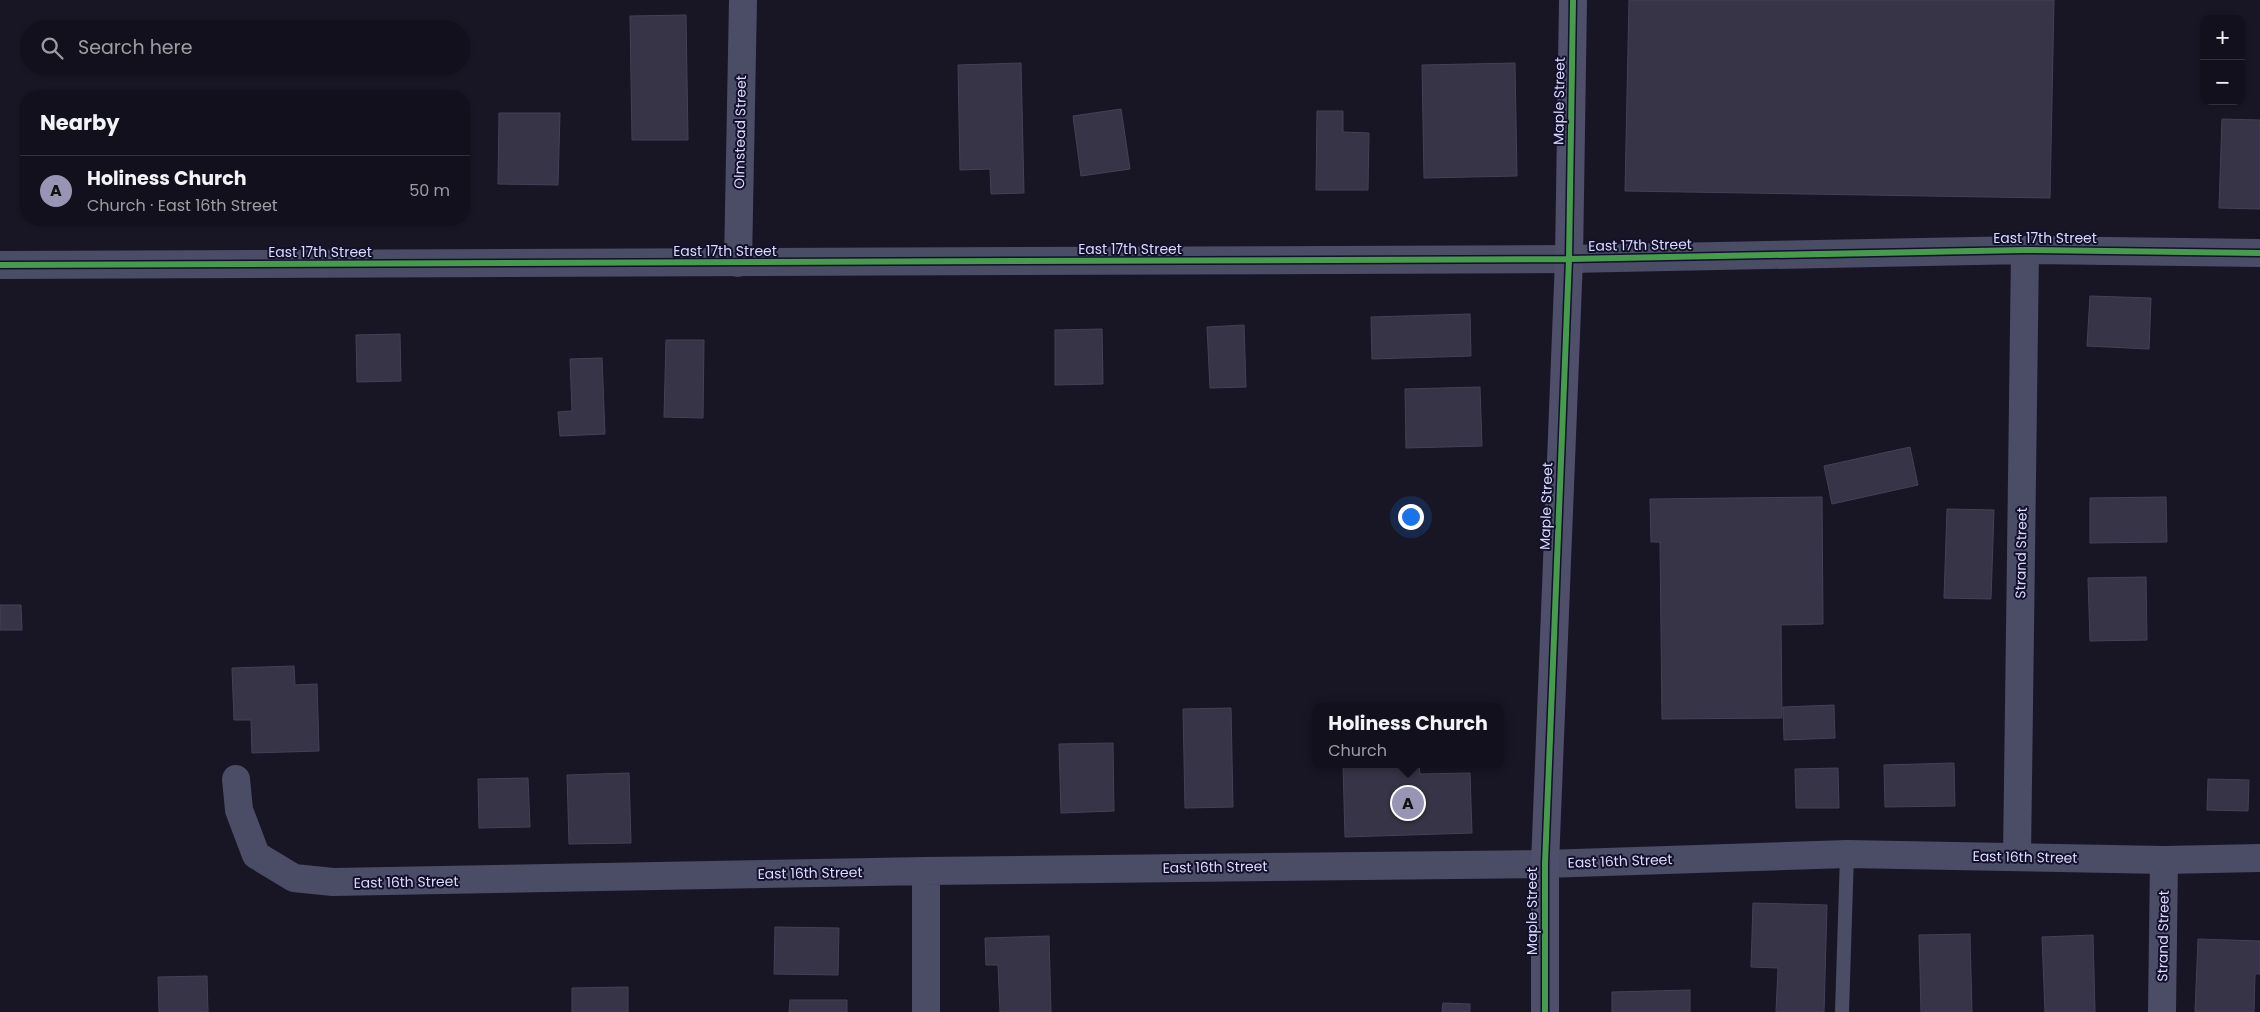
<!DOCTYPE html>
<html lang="en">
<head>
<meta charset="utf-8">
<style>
  :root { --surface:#12101c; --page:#1b1925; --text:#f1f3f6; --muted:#9c9da3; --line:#31303b; --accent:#9795b3 }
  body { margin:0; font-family:Poppins,sans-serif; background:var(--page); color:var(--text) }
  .controls { position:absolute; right:15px; top:15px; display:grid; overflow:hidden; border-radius:10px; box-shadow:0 1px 4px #0004 }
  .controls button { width:45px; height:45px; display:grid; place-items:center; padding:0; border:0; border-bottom:1px solid var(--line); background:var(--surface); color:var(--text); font:25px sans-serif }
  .you { position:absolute; left:1410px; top:516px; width:18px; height:18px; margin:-12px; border:4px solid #fff; border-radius:50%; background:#1a73e8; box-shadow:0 0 0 8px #1a73e833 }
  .badge { display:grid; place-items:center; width:32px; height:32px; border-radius:50%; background:var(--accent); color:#111; font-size:16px; font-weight:700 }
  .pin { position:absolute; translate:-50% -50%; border:2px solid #fff; box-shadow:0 1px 5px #0006 }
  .popup { position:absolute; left:1312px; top:703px; width:192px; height:65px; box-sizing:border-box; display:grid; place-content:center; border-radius:10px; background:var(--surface); filter:drop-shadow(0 1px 4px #0005); font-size:16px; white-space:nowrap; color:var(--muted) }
  .popup b { font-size:19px; color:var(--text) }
  .popup::after { content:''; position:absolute; left:50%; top:100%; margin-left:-10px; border:10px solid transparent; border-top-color:var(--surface) }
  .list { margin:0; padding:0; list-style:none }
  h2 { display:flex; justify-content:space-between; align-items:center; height:65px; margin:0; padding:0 20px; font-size:21px }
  h2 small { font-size:16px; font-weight:400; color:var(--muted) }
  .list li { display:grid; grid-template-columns:32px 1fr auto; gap:15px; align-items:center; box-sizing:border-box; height:70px; padding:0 20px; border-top:1px solid var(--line) }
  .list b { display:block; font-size:19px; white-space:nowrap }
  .list p { margin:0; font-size:16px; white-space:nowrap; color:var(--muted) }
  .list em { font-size:16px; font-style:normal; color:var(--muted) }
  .icon { flex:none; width:28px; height:28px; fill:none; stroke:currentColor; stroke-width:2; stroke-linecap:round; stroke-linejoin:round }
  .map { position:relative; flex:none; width:2260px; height:1012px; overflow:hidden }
  .search { position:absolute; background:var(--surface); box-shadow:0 1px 4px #0004; left:20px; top:20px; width:450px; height:55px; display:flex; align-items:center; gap:12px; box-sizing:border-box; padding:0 18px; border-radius:28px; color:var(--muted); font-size:19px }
  .panel { position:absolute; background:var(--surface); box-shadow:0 1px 4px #0004; left:20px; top:90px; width:450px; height:135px; border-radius:20px }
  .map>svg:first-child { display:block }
  .building { fill:#363446; stroke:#444158 }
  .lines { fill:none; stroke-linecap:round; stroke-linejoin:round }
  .lane { stroke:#4b4c66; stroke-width:14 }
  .street { stroke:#4b4c66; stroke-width:28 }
  .secondary { stroke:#4f4f6b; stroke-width:28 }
  .cycleway-casing { stroke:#13102b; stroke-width:9 }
  .cycleway { stroke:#469c4c; stroke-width:6 }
  .labels { text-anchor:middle; stroke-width:4; stroke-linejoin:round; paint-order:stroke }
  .street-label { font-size:14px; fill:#dcdaff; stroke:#13102b }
</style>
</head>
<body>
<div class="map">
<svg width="2260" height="1012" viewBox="0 0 2260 1012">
  <rect width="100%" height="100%" fill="#181625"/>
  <!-- building -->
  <path class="building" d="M1629,0H2054L2050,198L1625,191Z
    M686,15L688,140H632L630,16Z
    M1021,63L1024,193L991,194L990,169L960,170L958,65Z
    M1515,63L1517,176L1424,178L1422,65Z
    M1121,109L1130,169L1081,176L1073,116Z
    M1317,111H1343V132L1369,133L1368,190H1316Z
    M499,113H560L558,185L498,184Z
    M2222,119L2260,120V209L2219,208Z
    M22,121H26V176H21Z
    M2090,296L2151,298L2149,349L2087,346Z
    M1470,314L1471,356L1372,359L1371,317Z
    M1244,325L1246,387L1210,388L1207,327Z
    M1102,329L1103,384L1055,385V330Z
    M400,334L401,381L357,382L356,335Z
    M666,340H704L703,418L664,417Z
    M602,358L605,434L560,436L558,412L572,411L570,359Z
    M1480,387L1482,446L1406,448L1405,389Z
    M1910,447L1918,485L1832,504L1824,466Z
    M1822,497L1823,624L1781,625L1782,718L1662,719L1660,542H1651L1650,499Z
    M2166,497L2167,542L2090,543V498Z
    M1947,509L1994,510L1991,599L1944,598Z
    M2146,577L2147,640L2090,641L2088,578Z
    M0,605H21L22,630H0Z
    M294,666L295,685L317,684L319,751L252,753L251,720H234L232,668Z
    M1834,705L1835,738L1784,740L1783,707Z
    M1231,708L1233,807L1185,808L1183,709Z
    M1113,743L1114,811L1061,813L1059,744Z
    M1954,763L1955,806L1885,807L1884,765Z
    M1343,764H1419L1420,774L1470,773L1472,833L1345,837Z
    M1838,768L1839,808H1796L1795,769Z
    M629,773L631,843L569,844L567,775Z
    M528,778L530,827L479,828L478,779Z
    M2208,779L2249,780L2248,811L2207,810Z
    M1753,903L1827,905L1824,1012H1776L1778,968L1751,967Z
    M775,927L839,928L838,975L774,974Z
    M1970,934L1972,1012H1921L1919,935Z
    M2093,935L2095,1012H2045L2042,937Z
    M1049,936L1051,1012H1000L998,965H986L985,938Z
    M2198,939L2260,941V974H2255L2254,1012H2195Z
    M207,976L208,1012H159L158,977Z
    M628,987V1012H572V988Z
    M1690,990V1012H1612V992Z
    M790,1000H847V1012H789Z
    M1443,1003L1470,1004V1012H1442Z"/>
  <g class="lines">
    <!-- lane -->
    <path class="lane" d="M1842,1012L1847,854"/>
    <!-- street -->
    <path class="street" d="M738,263L743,0
      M0,265L1569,259L2025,250L2260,253
      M236,779L239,810L256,855L294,878L333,882L926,871L1545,864L1847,854L2164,860L2260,858
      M2017,857L2025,250
      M926,1012V871
      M2162,1012L2164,860"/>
    <!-- secondary -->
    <path class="secondary" d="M1545,1012V864L1569,259L1573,0"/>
    <!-- cycleway casing -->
    <g class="cycleway-casing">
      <path id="cycleway" d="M0,265L1569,259L2025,250L2260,253
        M1545,1012V864L1569,259L1573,0"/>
    </g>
    <!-- cycleway -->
    <use href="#cycleway" class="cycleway"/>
  </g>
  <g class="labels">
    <!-- street labels -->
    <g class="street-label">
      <text transform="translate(1559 101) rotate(-89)" y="5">Maple Street</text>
      <text transform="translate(740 132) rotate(-89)" y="5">Olmstead Street</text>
      <text x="2045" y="243">East 17th Street</text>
      <text transform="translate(1640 245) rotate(-1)" y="5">East 17th Street</text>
      <text x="1130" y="254">East 17th Street</text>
      <text x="725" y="256">East 17th Street</text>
      <text x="320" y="257">East 17th Street</text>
      <text transform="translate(1546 506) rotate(-88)" y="5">Maple Street</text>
      <text transform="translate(2021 553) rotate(-89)" y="5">Strand Street</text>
      <text transform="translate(2025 857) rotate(1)" y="5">East 16th Street</text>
      <text transform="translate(1620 861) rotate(-2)" y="5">East 16th Street</text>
      <text transform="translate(1215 867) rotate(-1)" y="5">East 16th Street</text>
      <text transform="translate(810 873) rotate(-1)" y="5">East 16th Street</text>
      <text transform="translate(406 882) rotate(-1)" y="5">East 16th Street</text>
      <text transform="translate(1532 911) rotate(-90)" y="5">Maple Street</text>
      <text transform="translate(2163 936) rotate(-89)" y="5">Strand Street</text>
    </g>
  </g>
</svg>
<div class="controls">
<button>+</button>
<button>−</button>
</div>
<div class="you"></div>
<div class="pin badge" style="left:1408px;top:803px">A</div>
<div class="popup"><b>Holiness Church</b>Church</div>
<div class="search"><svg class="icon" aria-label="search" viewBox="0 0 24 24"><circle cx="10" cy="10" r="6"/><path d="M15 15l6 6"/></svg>Search here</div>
<section class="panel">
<h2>Nearby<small></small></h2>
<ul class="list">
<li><span class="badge">A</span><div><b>Holiness Church</b><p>Church · East 16th Street</p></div><em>50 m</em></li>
</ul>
</section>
</div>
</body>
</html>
